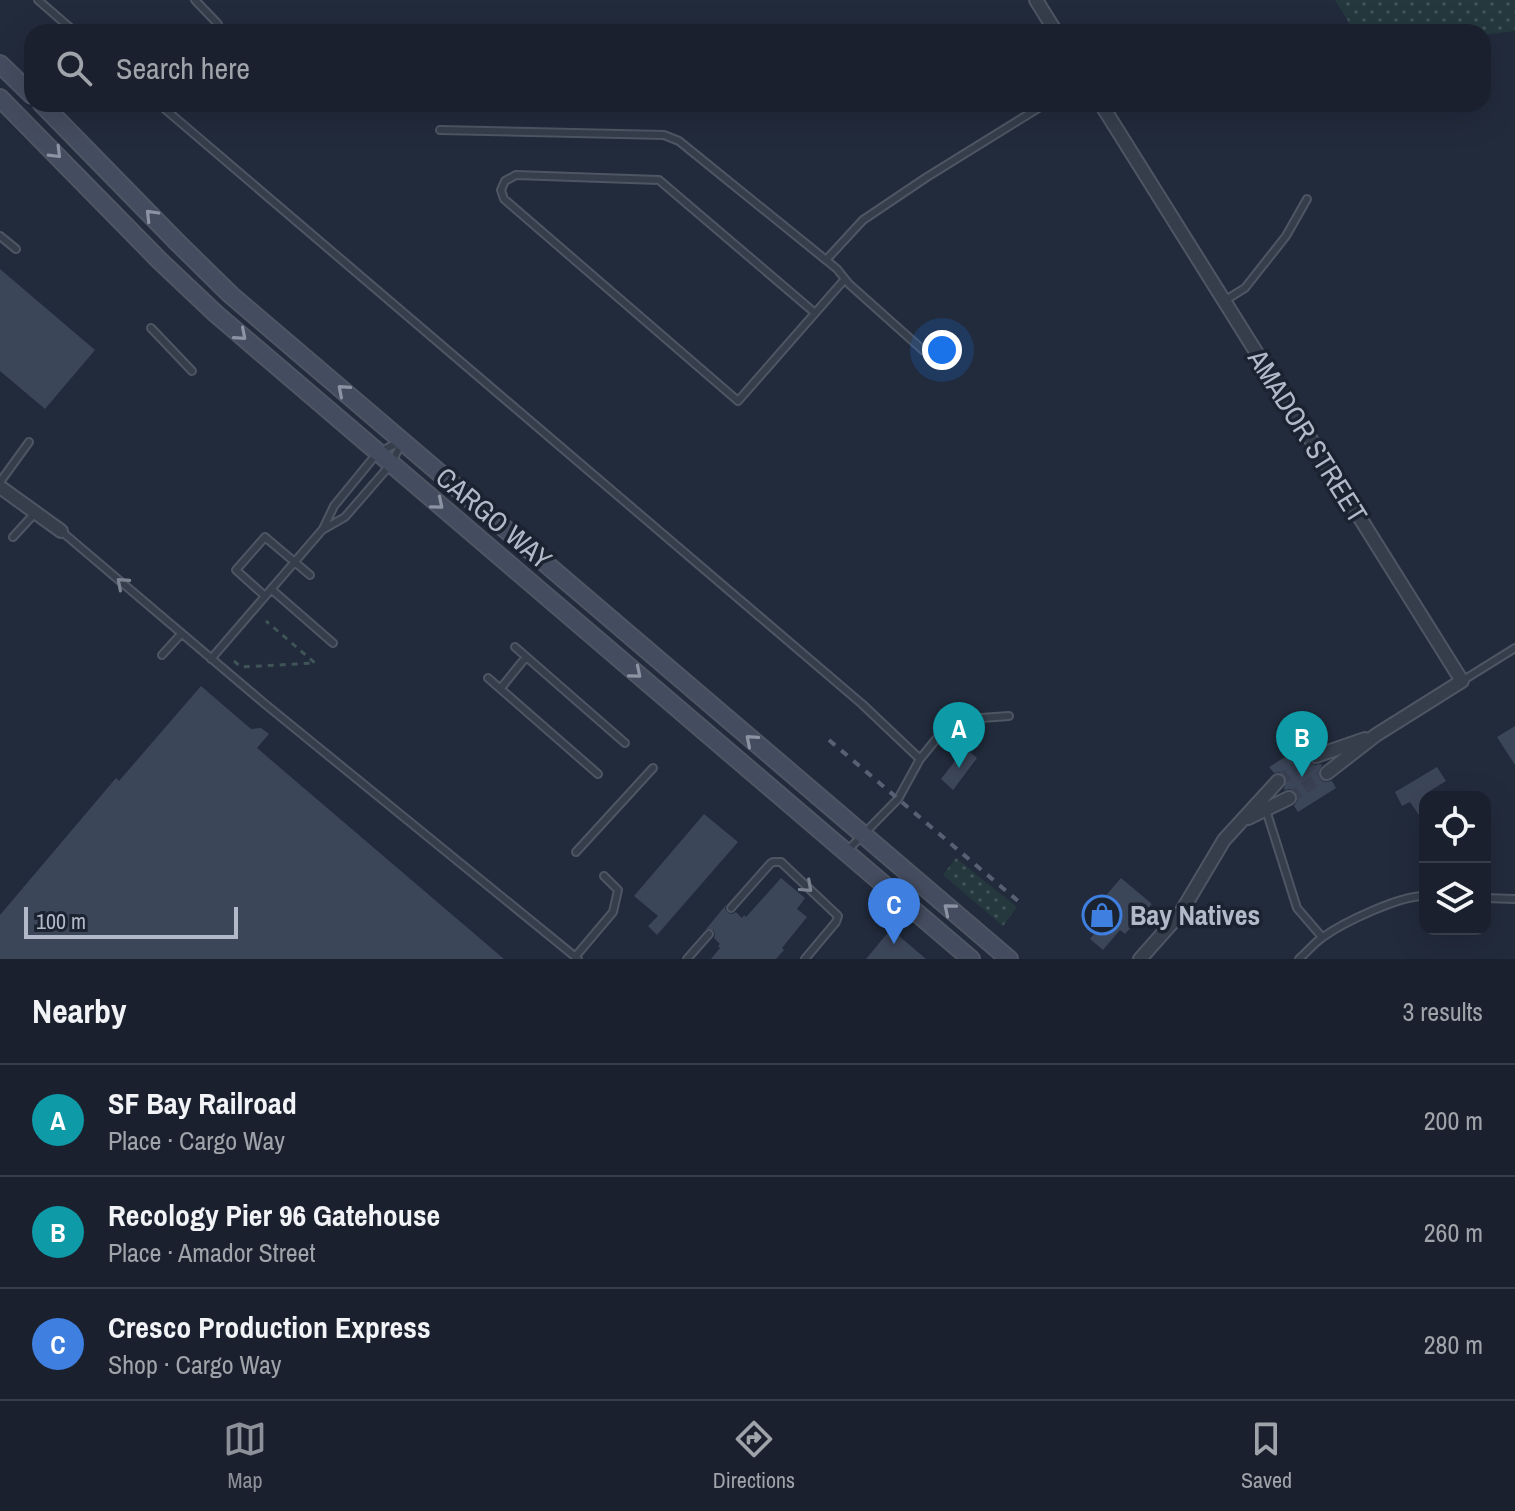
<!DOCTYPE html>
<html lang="en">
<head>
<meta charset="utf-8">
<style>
  :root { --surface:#1a202d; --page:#272d39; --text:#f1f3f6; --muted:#9fa3aa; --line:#383e49; --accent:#8c9099 }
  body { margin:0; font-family:"Archivo Narrow",sans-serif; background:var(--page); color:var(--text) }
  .controls { position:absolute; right:24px; bottom:24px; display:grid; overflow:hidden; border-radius:16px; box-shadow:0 8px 32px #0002 }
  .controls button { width:72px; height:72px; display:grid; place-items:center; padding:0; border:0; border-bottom:2px solid var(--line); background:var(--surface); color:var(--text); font:40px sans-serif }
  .scale { position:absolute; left:24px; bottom:20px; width:214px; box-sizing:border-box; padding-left:8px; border:4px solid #b2b9c8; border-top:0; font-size:22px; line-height:28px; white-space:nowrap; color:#b2b9c8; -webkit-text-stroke:6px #1b2331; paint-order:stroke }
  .you { position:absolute; left:942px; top:350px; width:28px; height:28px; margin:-20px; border:6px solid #fff; border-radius:50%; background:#1a73e8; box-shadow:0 0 0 12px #1a73e833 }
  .badge { display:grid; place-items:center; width:52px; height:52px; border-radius:50%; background:var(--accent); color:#fff; font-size:26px; font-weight:700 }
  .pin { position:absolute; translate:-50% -66px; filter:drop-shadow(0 2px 4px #0008) }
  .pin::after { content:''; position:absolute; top:42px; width:28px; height:24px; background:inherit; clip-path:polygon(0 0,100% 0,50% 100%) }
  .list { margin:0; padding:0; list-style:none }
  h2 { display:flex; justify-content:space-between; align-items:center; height:104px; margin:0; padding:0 32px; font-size:34px }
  h2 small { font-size:26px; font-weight:400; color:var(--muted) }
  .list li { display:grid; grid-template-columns:52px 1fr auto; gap:24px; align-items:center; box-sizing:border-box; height:112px; padding:0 32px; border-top:2px solid var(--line) }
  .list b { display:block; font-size:30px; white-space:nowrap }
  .list p { margin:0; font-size:26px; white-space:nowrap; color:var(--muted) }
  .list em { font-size:26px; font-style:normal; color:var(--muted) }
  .icon { flex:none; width:44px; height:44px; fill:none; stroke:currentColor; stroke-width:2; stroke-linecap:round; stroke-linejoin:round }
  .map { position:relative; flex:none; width:1515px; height:959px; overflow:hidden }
  .search { position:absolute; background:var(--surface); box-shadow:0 8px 32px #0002; left:24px; right:24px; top:24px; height:88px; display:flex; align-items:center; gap:20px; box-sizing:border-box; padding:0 28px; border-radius:24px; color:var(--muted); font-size:30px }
  .sheet { height:440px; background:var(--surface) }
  nav { display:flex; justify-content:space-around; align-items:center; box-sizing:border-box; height:112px; border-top:2px solid var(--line); background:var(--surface); font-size:22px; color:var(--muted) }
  nav a { display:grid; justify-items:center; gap:4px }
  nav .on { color:var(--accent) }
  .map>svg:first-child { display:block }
  .park { fill:url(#park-dots) }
  .building { fill:#3c4659 }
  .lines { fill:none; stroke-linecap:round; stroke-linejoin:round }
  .street-tunnel { stroke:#384051; stroke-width:12; stroke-dasharray:12 6; stroke-linecap:butt }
  .lane-casing { stroke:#4e5664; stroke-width:10 }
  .street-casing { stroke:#4e5664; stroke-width:16 }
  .secondary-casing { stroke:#4e5664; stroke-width:20 }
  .path { stroke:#3f5457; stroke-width:3; stroke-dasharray:6 6; stroke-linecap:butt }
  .lane { stroke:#363e4c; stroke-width:6 }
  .street { stroke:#363e4c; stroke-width:12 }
  .secondary { stroke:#444c5f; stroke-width:16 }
  .rail { stroke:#586173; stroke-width:4; stroke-dasharray:8 8; stroke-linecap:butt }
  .oneway { stroke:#8c93a3 }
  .oneway2 { stroke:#7a8290 }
  .labels { text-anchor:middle; stroke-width:7; stroke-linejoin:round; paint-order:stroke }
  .street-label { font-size:28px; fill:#b2b9c8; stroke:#1b2331 }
  .poi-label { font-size:28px; font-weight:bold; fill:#b2b9c8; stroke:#1b2331; text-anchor:start }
</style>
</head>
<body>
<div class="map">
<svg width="1515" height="959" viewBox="0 0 1515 959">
  <defs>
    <pattern id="park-dots" width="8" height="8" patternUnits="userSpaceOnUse" patternTransform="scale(2)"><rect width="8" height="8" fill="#24383d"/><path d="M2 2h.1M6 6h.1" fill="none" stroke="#415358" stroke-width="1.8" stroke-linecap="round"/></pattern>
  </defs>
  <rect width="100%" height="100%" fill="#222b3c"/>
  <!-- park -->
  <path class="park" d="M1335,0H1515V31L1483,35V32H1355Z
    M956,858L1017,907L1003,926L943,875Z"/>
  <!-- building -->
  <path class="building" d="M0,269L95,350L45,409L0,371Z
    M201,686L251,729L261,728L269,734L257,748L504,959H0V915L116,778L119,781Z
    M1515,726V765L1497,737Z
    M1308,743L1311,749L1307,754L1308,760L1314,765L1321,764L1322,765L1318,773L1320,778L1324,782L1332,781L1336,788L1298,812L1294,806L1298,799L1297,793L1290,789L1284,790L1286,778L1281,772L1274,773L1269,767Z
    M965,748L977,758L953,790L941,779Z
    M1437,767L1446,781L1425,794V824L1410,802L1402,806L1395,792Z
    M704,814L738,842L657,935L648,926L658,916L634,896Z
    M781,878L805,898L797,909L807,917L782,948L784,950L776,959H711L720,948L718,946L720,944L714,938L715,934L713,930L706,929L726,905L725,909L728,913L732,914L736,912L742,918L744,915L746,917Z
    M1121,878L1152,904L1125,934L1120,930L1103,950L1090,939L1107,918L1096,907Z
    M891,929L926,959H866Z"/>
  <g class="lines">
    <!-- street-tunnel -->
    <path class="street-tunnel" d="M1278,781L1316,756
      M1289,798L1327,773"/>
    <!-- lane casing -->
    <g class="lane-casing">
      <path id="lane" d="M38,0L75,32
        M195,0L218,24
        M159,104L862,704L920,759
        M440,130L664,135L679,141L826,260
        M0,236L16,249
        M1224,301L1245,288L1286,236L1307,199
        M815,313L659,180L516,175L505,181L501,190L504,199L738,401L845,279
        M151,328L192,371
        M924,351L849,284L837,269L826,260L863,220L927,177L1045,104
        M0,482L29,442
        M324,529L345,517L391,464L401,444
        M61,531L265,704L578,959
        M13,537L35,513
        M271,589L333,643
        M265,596L236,570L265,537L310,575
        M515,647L625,743
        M162,655L181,634
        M211,659L323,529L334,506L370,462L378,453L399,442
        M488,678L598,774
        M1462,681L1515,648
        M501,688L526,657
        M1266,810L1297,908L1322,937
        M576,852L653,768
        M846,852L898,799L920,759L947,726L981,718L1009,716
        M1485,898L1515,899
        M731,908L770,864L773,862H781L838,916L836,922L805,959
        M575,957L613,912L618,890L604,876
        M687,959L709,934
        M1299,959C1307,952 1314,943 1323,937C1344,922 1401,895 1425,896"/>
    </g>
    <!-- street casing -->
    <g class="street-casing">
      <path id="street" d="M1036,0L1056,32
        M1101,104L1462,681L1376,735L1327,773
        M0,487L61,531
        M1316,756L1365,739
        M1248,818L1289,798
        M1140,959L1180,914L1224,840L1278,781"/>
    </g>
    <!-- secondary casing -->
    <g class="secondary-casing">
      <path id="secondary" d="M0,64L32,95
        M0,98L160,261L215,313L971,959
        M42,104L178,243L231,295L1009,959"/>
    </g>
    <!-- path -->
    <path class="path" d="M234,661L241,667L315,663L266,621"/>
    <!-- lane -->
    <use href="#lane" class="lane"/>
    <!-- street -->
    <use href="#street" class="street"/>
    <!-- secondary -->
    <use href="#secondary" class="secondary"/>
    <!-- rail -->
    <path class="rail" d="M829,740L1018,901"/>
  </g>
  <!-- one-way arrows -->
  <defs><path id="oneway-chevron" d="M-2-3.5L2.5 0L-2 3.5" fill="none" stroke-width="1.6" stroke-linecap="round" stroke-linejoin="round" transform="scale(2)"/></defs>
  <g class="oneway">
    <use href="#oneway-chevron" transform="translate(56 153) rotate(45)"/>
    <use href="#oneway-chevron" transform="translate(151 215) rotate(-134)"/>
    <use href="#oneway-chevron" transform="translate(241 335) rotate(41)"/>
    <use href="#oneway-chevron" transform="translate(343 390) rotate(-139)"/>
    <use href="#oneway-chevron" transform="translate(438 504) rotate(40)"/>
    <use href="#oneway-chevron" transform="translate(636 673) rotate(40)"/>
    <use href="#oneway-chevron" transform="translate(751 740) rotate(-139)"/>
    <use href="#oneway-chevron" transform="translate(949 909) rotate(-140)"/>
  </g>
  <g class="oneway2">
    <use href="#oneway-chevron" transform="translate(122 583) rotate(-139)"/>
    <use href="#oneway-chevron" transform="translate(807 887) rotate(42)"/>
  </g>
  <!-- icons -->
  <defs>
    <g id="shop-ring" transform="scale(2)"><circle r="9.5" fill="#1b2331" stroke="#3f7fe0" stroke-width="1.5"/><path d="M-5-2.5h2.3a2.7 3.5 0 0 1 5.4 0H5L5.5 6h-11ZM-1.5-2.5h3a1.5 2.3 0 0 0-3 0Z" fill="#3f7fe0"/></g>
  </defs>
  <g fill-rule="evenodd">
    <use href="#shop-ring" x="1102" y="915"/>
  </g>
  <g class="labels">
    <!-- street labels -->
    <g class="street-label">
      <text transform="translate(1308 436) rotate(58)" y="10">AMADOR STREET</text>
      <text transform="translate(494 518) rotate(40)" y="10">CARGO WAY</text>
    </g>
    <!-- poi labels -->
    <g class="poi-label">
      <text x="1130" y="925">Bay Natives</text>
    </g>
  </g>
</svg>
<div class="controls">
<button><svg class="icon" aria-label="locate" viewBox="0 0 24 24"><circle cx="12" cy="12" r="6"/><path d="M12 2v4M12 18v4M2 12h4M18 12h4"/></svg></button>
<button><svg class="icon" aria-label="layers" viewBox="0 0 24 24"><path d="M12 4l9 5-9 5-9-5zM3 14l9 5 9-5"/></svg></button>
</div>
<div class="scale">100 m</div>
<div class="you"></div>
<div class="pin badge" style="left:959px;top:768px;background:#0f9aa8">A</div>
<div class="pin badge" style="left:1302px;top:777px;background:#0f9aa8">B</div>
<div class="pin badge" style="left:894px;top:944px;background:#3f7fe0">C</div>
<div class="search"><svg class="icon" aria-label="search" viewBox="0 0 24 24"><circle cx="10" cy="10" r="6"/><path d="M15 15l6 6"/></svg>Search here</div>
</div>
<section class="sheet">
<h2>Nearby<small>3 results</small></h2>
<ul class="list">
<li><span class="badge" style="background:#0f9aa8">A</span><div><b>SF Bay Railroad</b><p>Place · Cargo Way</p></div><em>200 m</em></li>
<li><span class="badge" style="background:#0f9aa8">B</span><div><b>Recology Pier 96 Gatehouse</b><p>Place · Amador Street</p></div><em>260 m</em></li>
<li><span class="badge" style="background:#3f7fe0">C</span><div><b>Cresco Production Express</b><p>Shop · Cargo Way</p></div><em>280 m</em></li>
</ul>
</section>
<nav>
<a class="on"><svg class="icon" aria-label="map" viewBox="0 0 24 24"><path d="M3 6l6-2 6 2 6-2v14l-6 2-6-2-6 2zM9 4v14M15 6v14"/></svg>Map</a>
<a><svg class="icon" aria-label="directions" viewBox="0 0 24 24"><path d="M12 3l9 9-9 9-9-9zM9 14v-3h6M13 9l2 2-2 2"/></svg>Directions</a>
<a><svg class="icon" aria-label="saved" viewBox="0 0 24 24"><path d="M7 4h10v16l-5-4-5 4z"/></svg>Saved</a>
</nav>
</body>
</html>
